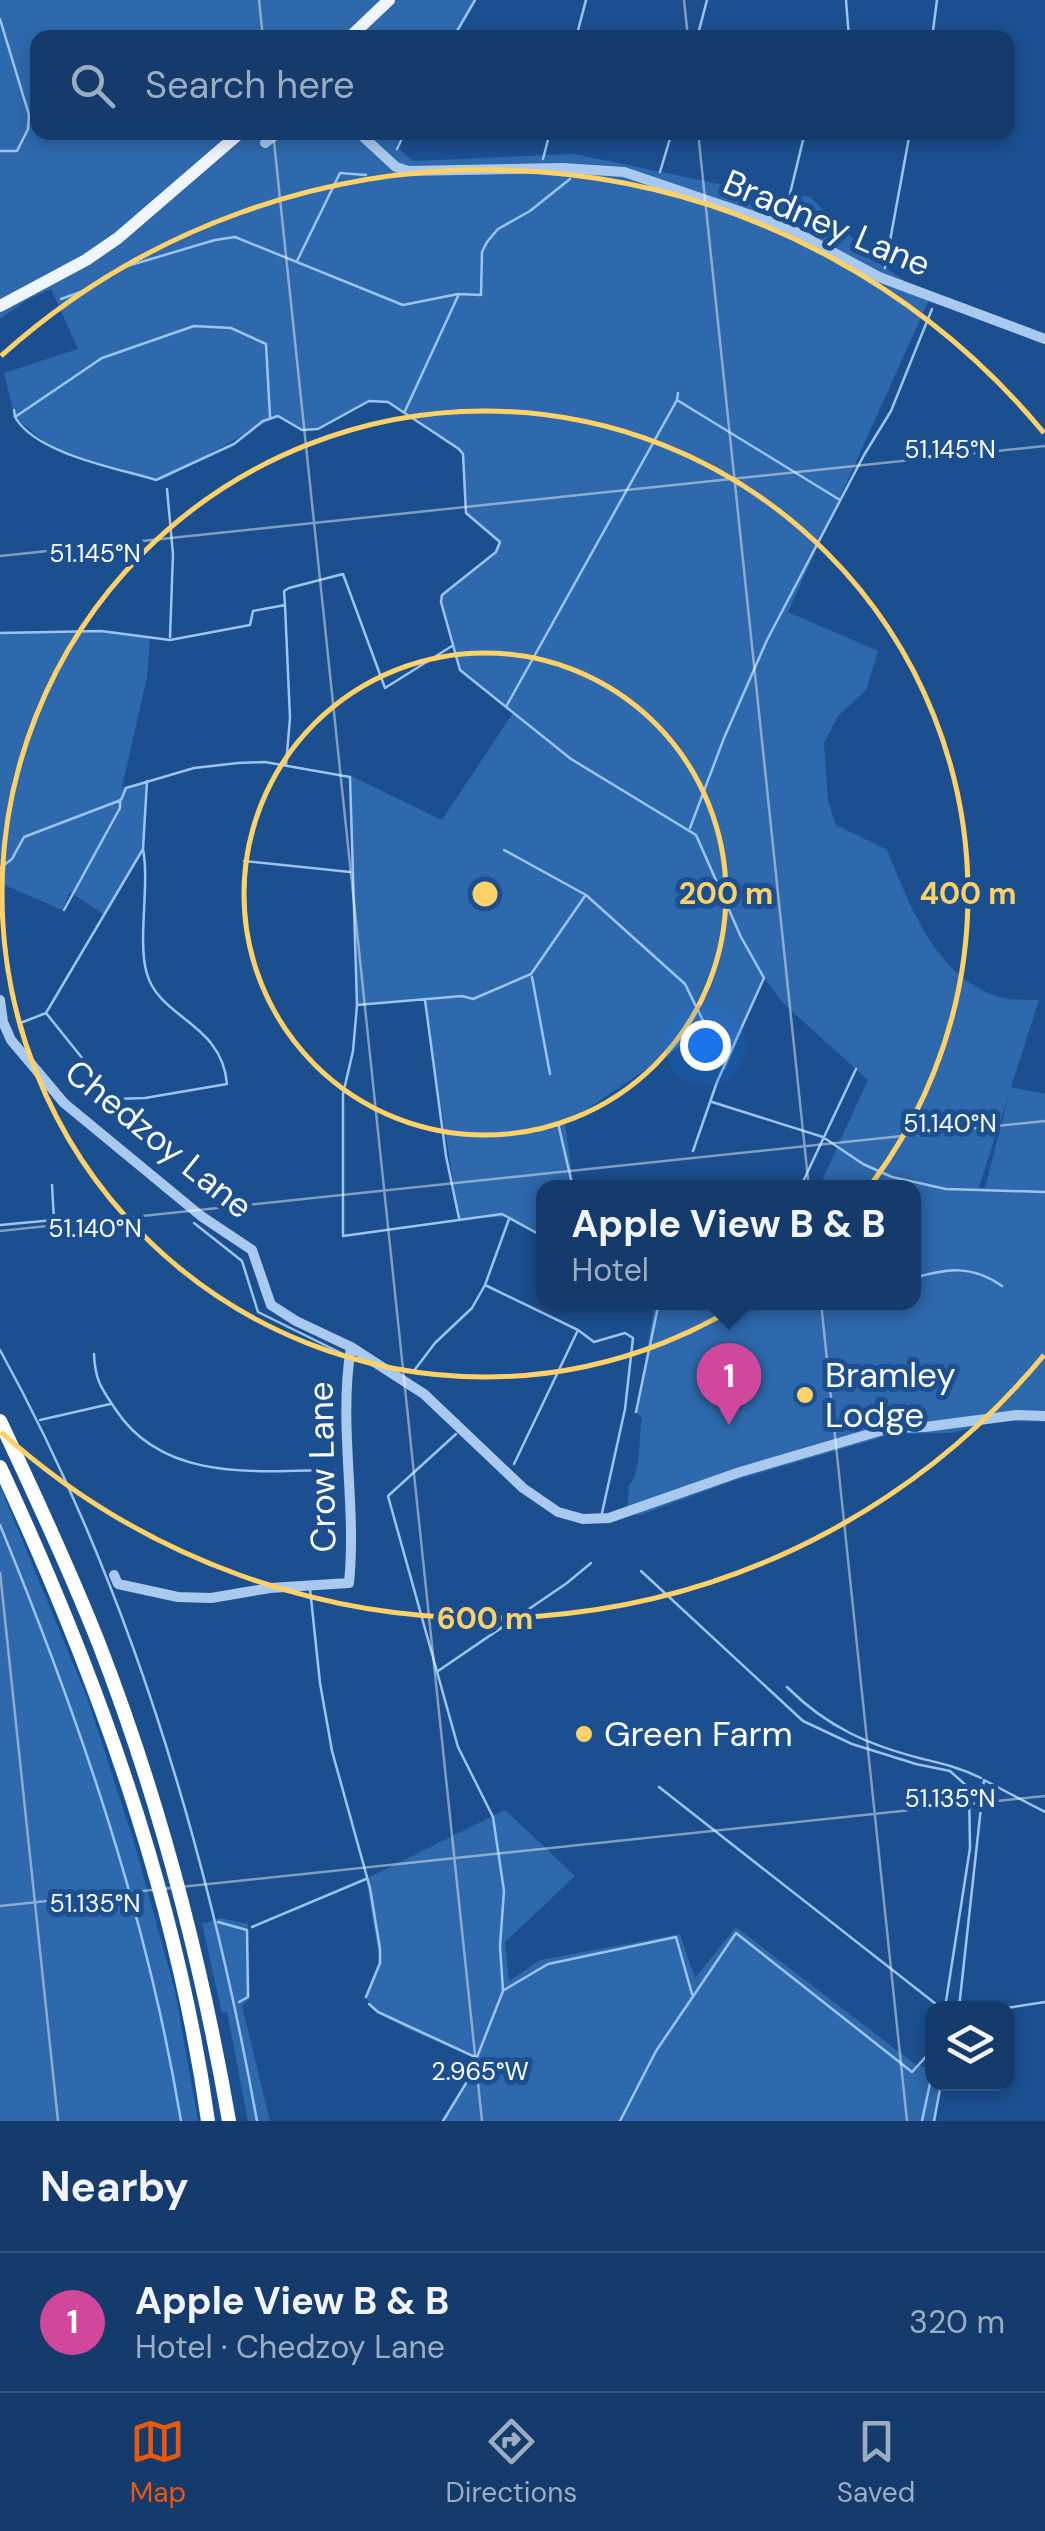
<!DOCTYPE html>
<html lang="en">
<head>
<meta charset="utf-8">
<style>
  :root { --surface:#143b6b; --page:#214673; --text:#f1f3f6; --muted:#9dadc1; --line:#33557e; --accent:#ea580c }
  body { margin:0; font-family:"DM Sans",sans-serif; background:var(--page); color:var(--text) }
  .controls { position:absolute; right:30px; bottom:30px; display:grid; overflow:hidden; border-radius:20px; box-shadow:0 5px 15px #0003 }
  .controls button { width:90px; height:90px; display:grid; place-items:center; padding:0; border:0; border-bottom:2px solid var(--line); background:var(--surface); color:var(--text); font:50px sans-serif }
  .you { position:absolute; left:705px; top:1045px; width:35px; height:35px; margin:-25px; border:8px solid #fff; border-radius:50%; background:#1a73e8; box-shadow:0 0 0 15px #1a73e833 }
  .badge { display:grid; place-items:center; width:65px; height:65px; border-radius:50%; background:var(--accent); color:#fff; font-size:32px; font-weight:700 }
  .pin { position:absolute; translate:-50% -82px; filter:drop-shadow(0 2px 5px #0008) }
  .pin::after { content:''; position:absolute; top:52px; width:35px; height:30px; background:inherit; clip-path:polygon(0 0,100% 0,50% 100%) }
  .popup { position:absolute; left:536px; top:1180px; width:385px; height:130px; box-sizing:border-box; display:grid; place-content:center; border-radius:20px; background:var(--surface); filter:drop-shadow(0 2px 8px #0005); font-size:32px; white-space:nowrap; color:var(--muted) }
  .popup b { font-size:38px; color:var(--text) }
  .popup::after { content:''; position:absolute; left:50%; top:100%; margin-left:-20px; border:20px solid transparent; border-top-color:var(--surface) }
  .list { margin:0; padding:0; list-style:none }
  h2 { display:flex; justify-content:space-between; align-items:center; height:130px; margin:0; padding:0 40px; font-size:42px }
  h2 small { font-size:32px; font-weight:400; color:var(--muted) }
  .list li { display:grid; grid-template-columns:65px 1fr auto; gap:30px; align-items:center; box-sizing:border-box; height:140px; padding:0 40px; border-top:2px solid var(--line) }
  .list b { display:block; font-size:38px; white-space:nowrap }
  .list p { margin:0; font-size:32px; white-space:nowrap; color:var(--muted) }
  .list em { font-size:32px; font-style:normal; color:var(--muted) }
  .icon { flex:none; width:55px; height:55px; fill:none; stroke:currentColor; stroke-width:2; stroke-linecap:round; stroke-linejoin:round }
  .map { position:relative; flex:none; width:1045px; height:2121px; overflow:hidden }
  .search { position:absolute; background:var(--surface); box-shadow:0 5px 15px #0003; left:30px; right:30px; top:30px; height:110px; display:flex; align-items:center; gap:25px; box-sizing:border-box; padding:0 35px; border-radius:20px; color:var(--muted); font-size:38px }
  .sheet { height:270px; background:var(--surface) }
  nav { display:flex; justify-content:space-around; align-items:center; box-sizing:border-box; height:140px; border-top:2px solid var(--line); background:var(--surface); font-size:28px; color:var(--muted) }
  nav a { display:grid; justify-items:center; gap:5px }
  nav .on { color:var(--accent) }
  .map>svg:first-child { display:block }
  .green { fill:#2e69ad; fill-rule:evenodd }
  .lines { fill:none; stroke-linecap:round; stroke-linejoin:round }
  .stream { stroke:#9cc4f0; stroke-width:2.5 }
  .minor { stroke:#a9c9ee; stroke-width:10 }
  .major { stroke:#f0f6ff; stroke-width:12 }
  .highway { stroke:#fff; stroke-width:14 }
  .ticks { fill:none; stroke:#fff; stroke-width:2.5; stroke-opacity:0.45 }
  .ring { fill:none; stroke:#ffd166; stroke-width:5 }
  .poi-dot { fill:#ffd166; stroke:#1b4f8f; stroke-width:4 }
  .labels { text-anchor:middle; stroke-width:10; stroke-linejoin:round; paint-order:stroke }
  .street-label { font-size:35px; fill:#fff; stroke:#1b4f8f }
  .poi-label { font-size:35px; fill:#fff; stroke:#1b4f8f; text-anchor:start }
  .ticks-label { font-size:25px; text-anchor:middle; fill:#fff; stroke:#1b4f8f; stroke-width:10; stroke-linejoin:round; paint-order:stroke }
  .centre { fill:#ffd166; stroke:#1b4f8f; stroke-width:5 }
  .ring-label { font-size:30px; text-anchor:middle; font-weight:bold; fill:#ffd166; stroke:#1b4f8f; stroke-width:10; stroke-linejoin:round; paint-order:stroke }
</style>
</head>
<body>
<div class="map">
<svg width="1045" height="2121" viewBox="0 0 1045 2121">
  <rect width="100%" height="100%" fill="#1b4f8f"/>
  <!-- green -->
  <path class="green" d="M0,0H475L455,37L38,38V132L403,133L396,146L413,161L574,154L763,193L810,197L881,265L930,298L788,612L878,651L866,690L838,716L824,743L828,801L836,825L887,850C910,905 935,977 999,997C1011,1001 1027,999 1039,1000L1011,1087L1045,1094V1422L1000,1421L950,1433L893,1434L733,1481L640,1515L627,1514L629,1485C642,1472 638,1439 642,1418L636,1412L655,1303L914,1302V1188L819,1187L868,1080L784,1004L764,978L725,1071L706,1029L565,1124L574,1187L544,1188V1237L510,1217L459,1218L424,999L357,1005L349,775L442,820L513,713L460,670L441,602L442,595L496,552L499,543L466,513L463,454L388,402L369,401L318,429L302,430L277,416L164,479L156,480L52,448L15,417L4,373L78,349L51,289L27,300L0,319ZM1009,1094L985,1188H980L979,1187Z
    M101,631L150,637L147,677L122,787L147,781L143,849L105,915L70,892L62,910L0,883V633Z
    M0,1486L88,1700L134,1842L175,1991L198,2121H0Z
    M505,1810L575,1876L505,1942L509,1981L540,1960L680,1934L695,1978L736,1927L916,2065L932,2069V2084H941L935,2119L938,2121H443L470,2076L476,2058C450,2045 377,2023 366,1997L380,1963L366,1879Z
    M221,1918L248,1924L250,1998L242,2006L270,2121H248L227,2012L222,2013L202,1924Z"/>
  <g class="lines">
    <!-- stream -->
    <path class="stream" d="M846,0L849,38
      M0,19L29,115L28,129L17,151H0
      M453,38L475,0
      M576,38L586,0
      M697,38L707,0
      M932,38L937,0
      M397,149L405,132
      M543,159L550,132
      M660,172L672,132
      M758,199L770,197L784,201L789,198L805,132
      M297,261L340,173L366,175
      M885,268L910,132
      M61,299L86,290L124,267L215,240L235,237L403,305L458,294L481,295L482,252L487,242L498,229L530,211L570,179
      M678,393L677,400L840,500
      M14,410L15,417L102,358L194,326L231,328L266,344L270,417
      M405,411L458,296
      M15,417C36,454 117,468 156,480L234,444L263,421L278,416L302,430L318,429L369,401L388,402L459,449L463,454L466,513L500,542L496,552L442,595L441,602L460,670L571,759L696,835L741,937L764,978L717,1082L693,1151
      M167,489L173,554L170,637
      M285,605L290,718L286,765
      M0,633L101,631L170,640L250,625L253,611L285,605L284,591L289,588L343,574L385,688L452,646
      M507,705L677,400
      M690,828L724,738L767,640L864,455L891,411L932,309
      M504,850L586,895L685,984L720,1055
      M244,861L350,872
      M0,868L12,859L24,837L121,800L126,788L194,768L238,763L265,762L350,777L357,1005L353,1051L343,1094V1234
      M64,910L120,808V800
      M532,977L550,1074
      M425,1000L446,1156L459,1218
      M357,1005L462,996L473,999L531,974L585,896
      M46,1013L115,1099L145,1098L227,1084C222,1023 160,1019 147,974C137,941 150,886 143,849
      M23,1022L46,1013L143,849L147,781
      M712,1102L823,1137L863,1164L892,1177L946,1189L1045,1192
      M558,1123L573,1188
      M800,1188L856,1069
      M194,1223L242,1261L258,1312L343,1354
      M0,1225L54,1220L52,1185
      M343,1236L502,1214L544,1237
      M914,1278C948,1268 972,1265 1002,1286
      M485,1285L578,1330L594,1342L625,1333L633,1338L625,1409L602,1513
      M0,1350C131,1588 209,1855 257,2121
      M94,1354C95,1381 102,1389 116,1410C164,1483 259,1471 335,1470
      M413,1372L435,1343L472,1308L485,1285L509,1219
      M636,1412L659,1302
      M40,1420L110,1404
      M514,1464L578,1330
      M0,1525C79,1718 147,1915 181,2121
      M641,1571L803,1721L852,1744L916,1764L950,1771L969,1788L970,1848L945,2008
      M310,1589L320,1683L332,1751L370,1888L380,1949V1963L366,1997
      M438,1671L567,1583L591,1563
      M787,1687C827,1727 868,1745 923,1759C944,1764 961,1768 981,1778
      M659,1787L941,2008
      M218,1922L247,1930L248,1997L239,2002
      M252,1927L366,1879
      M504,1990L548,1964L676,1937L692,1994
      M369,2004L378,2012L475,2057
      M959,2008L984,1780L1045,1812
      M1007,2008L1045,2002
      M443,2121L468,2080L503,1991L500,1946L504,1891L493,1817L458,1747L388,1496L456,1434
      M620,2121L656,2051L736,1933L912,2072L932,2050
      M922,2121L932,2074
      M934,2121L941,2084"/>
    <!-- minor -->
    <path class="minor" d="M358,132L396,167L408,171L562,168L624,172L786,227L879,277L1045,339
      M265,143L279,132
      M0,1000L3,1022L11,1040L64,1103L201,1216L252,1250L271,1305L296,1321L351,1347L424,1394L523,1488L558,1512L583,1519L609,1518L740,1472L890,1428L925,1427L1017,1415L1045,1416
      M114,1575L118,1584L178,1597L211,1598L270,1588L349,1583C357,1504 338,1426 351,1347"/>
    <!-- major -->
    <path class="major" d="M349,38L389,0
      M0,306L86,260L118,238L241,132"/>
    <!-- highway -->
    <path class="highway" d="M0,1421C35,1495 69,1568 99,1644C158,1796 201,1960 229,2121
      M0,1467C96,1673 176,1894 208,2121"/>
  </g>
  <!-- ticks -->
  <path class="ticks" d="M259,0L263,38M684,0L688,38M273,132L482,2121M698,132L907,2121M0,556L1045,446M0,1231L1045,1121M0,1572L58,2121M0,1906L1045,1796"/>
  <!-- distance rings -->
  <g class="ring">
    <circle cx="485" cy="894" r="241"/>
    <circle cx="485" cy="894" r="483"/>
    <path d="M1044 1355A724 724 0 0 1 1 1432M1 356A724 724 0 0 1 1044 433"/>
  </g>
  <!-- markers -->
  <g class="poi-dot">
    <circle cx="805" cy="1395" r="10"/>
    <circle cx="584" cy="1734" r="10"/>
  </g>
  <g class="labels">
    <!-- street labels -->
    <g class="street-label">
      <text transform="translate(827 223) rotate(23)" y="12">Bradney Lane</text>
      <text transform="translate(159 1139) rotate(39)" y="12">Chedzoy Lane</text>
      <text transform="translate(322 1467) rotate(-91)" y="12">Crow Lane</text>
    </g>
    <!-- poi labels -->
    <g class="poi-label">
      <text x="825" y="1387">Bramley<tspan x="825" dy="40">Lodge</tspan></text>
      <text x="604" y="1746">Green Farm</text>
    </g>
  </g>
  <g class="ticks-label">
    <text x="950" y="458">51.145°N</text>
    <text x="95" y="562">51.145°N</text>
    <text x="950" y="1132">51.140°N</text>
    <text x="95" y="1237">51.140°N</text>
    <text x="950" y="1807">51.135°N</text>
    <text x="95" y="1912">51.135°N</text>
    <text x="480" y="2080">2.965°W</text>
  </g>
  <circle cx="485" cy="894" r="15" class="centre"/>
  <g class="ring-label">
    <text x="726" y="904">200 m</text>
    <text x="968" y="904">400 m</text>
    <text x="485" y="1629">600 m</text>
  </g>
</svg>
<div class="controls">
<button><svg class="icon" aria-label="layers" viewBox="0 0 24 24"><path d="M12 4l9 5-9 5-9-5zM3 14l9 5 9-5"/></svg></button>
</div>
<div class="you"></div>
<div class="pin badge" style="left:729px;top:1425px;background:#d1479c">1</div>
<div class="popup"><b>Apple View B &amp; B</b>Hotel</div>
<div class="search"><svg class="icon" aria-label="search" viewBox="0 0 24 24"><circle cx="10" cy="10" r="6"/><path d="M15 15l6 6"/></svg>Search here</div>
</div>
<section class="sheet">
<h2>Nearby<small></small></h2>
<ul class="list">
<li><span class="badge" style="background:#d1479c">1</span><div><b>Apple View B &amp; B</b><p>Hotel · Chedzoy Lane</p></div><em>320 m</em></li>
</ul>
</section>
<nav>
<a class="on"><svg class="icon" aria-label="map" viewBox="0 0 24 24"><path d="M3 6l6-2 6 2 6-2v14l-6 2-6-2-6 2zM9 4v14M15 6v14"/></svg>Map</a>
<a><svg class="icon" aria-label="directions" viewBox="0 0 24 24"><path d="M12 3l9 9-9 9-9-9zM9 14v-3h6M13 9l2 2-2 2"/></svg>Directions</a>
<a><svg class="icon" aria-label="saved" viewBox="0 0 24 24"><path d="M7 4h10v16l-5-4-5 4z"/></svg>Saved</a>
</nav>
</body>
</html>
